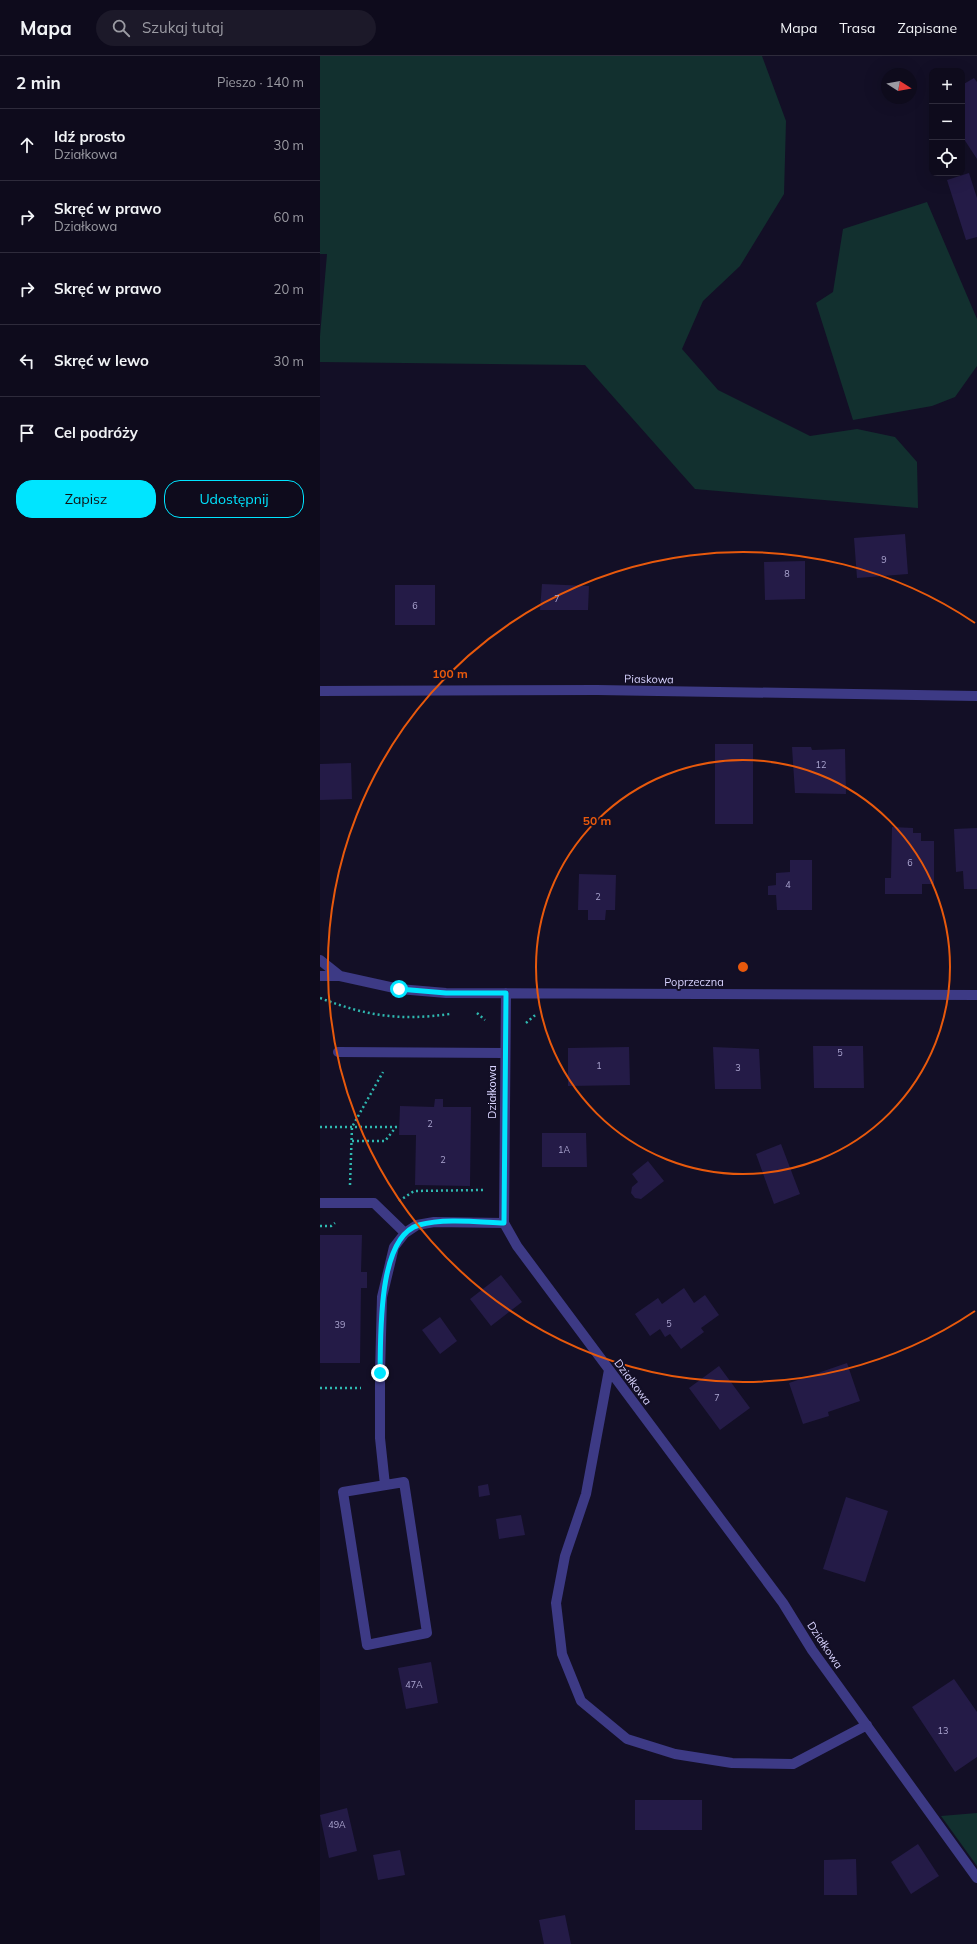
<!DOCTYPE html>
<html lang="pl">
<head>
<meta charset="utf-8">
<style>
  :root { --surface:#0e0b1c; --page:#1c1929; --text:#f1f3f6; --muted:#9b9ba3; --line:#2e2b3b; --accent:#00e5ff }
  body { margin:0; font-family:Mulish,sans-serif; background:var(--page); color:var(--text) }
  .controls { position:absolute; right:12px; top:12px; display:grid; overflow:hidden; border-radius:8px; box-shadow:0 4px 16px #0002 }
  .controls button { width:36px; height:36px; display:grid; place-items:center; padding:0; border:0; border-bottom:1px solid var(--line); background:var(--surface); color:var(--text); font:20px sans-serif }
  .compass { position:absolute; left:561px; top:12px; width:36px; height:36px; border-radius:50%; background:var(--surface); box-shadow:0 4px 16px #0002; rotate:101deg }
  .stop { position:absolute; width:12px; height:12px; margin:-9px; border:3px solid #00e5ff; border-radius:50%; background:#fff }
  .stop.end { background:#00e5ff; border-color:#fff; box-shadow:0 1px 4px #0008 }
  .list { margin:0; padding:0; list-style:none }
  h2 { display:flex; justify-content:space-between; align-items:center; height:52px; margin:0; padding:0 16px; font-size:17px }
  h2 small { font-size:13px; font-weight:400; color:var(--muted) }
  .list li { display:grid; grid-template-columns:26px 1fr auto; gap:12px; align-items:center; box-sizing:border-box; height:72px; padding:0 16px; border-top:1px solid var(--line) }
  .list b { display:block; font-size:15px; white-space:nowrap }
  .list p { margin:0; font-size:13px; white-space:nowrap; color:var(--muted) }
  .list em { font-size:13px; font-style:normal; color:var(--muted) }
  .actions { display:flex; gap:8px; padding:12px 16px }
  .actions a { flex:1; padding:9px 0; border:1px solid var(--accent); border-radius:16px; text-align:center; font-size:14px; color:var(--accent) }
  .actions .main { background:var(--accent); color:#111 }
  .icon { flex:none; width:22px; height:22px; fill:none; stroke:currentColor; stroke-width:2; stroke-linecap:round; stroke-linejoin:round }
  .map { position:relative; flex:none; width:657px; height:1888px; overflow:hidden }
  header { display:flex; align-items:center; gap:24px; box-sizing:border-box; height:56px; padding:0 20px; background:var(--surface); border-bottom:1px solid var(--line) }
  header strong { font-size:19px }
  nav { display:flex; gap:22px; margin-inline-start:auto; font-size:14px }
  .search { width:280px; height:36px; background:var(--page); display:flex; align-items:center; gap:10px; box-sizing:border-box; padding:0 14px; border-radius:22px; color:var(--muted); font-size:15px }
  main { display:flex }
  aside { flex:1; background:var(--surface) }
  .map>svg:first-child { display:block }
  .green { fill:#12302f }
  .building { fill:#241b47 }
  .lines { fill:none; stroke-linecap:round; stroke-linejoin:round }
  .path { stroke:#2fb8b0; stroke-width:2.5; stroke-dasharray:2 3; stroke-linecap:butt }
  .minor { stroke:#3d3a85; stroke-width:10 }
  .route { stroke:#00e5ff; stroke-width:5 }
  .ring { fill:none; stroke:#e8590c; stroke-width:2 }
  .labels { text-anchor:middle; stroke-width:4; stroke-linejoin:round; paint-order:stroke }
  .number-label { font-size:9px; fill:#aca6d1 }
  .street-label { font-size:11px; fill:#d9d4ff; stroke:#130f26 }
  .centre { fill:#e8590c; stroke:#130f26; stroke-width:2 }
  .ring-label { font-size:12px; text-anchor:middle; font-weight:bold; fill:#e8590c; stroke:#130f26; stroke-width:4; stroke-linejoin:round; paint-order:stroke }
</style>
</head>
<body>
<header>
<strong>Mapa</strong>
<div class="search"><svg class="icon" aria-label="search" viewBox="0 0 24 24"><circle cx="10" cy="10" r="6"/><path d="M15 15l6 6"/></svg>Szukaj tutaj</div>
<nav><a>Mapa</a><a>Trasa</a><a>Zapisane</a></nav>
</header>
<main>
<aside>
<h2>2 min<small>Pieszo · 140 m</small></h2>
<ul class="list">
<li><svg class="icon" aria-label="ahead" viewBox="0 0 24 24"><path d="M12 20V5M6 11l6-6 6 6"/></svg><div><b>Idź prosto</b><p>Działkowa</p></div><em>30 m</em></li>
<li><svg class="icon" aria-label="right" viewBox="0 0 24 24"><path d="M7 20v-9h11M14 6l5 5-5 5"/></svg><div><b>Skręć w prawo</b><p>Działkowa</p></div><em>60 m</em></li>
<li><svg class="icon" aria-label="right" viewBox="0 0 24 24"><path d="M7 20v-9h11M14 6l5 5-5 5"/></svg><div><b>Skręć w prawo</b></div><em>20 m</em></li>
<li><svg class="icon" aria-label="left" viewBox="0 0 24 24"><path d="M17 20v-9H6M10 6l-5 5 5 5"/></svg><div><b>Skręć w lewo</b></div><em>30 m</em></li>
<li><svg class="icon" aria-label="arrive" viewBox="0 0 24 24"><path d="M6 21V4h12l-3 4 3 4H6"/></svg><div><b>Cel podróży</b></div></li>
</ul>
<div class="actions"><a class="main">Zapisz</a><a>Udostępnij</a></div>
</aside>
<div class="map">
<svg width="657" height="1888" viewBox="0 0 657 1888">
  <rect width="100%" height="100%" fill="#130f26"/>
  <!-- green -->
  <path class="green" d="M0,0H442L466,65L464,138L420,210L383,245L362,293L398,334L490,380L537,373L575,381L597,406L598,452L375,433L265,309L0,306V280L7,198H0Z
    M607,146L657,263V310L635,341L612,350L533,364L496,247L513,236L523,173Z
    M657,1757V1810L621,1760Z"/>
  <!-- building -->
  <path class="building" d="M654,22L657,26V103L642,80V29Z
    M649,117L657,142V181L646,184L627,124Z
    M585,478L588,518L537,522L534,482Z
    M485,505V543L445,544L444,506Z
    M222,528L269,530L268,554H220Z
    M75,529H115V569H75Z
    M395,688H433V768H395Z
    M472,691H491L492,694L525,693L526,738L475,737Z
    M31,707L32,743L0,744V708Z
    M572,771L593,772V777H601V785H614V828H602V838H565V822H571Z
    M657,772V833H644L643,815L636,816L634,773Z
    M470,804H492V854H457L456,839H448V830L456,829V817L470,816Z
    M259,818L296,819L295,854H286L285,864H268V854H258Z
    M493,990H543L544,1032H494Z
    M309,991L310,1029L248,1030V992Z
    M393,991L439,993L441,1033H395Z
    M115,1043H123V1051H151L150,1130L95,1129L96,1079H79L80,1050L114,1051Z
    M222,1077H266L267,1111H222Z
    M461,1088L480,1138L454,1148L436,1098Z
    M328,1105L344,1125L321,1143L315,1142L311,1137L312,1131L318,1126L312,1118Z
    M0,1179H42L41,1216H47V1232H41L40,1307H0Z
    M181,1219L202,1246L171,1270L150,1243Z
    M364,1232L374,1247L385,1239L399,1259L381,1272L384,1276L361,1293L350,1278L345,1281L340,1273L330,1280L315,1258L338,1242L342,1248Z
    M120,1261L137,1285L120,1298L102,1274Z
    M527,1307L540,1345L508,1356L509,1360L483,1368L469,1327Z
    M399,1310L430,1352L400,1374L369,1332Z
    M168,1428L170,1439L159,1441L158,1430Z
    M526,1441L568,1455L545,1526L503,1513Z
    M201,1459L205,1479L179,1483L176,1463Z
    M111,1606L118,1647L86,1653L78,1612Z
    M634,1623L657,1656V1701L635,1716L592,1651Z
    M315,1744H382V1774H315Z
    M27,1752L37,1795L9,1802L0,1759Z
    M598,1788L619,1820L591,1838L571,1806Z
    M80,1794L85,1819L58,1824L53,1799Z
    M536,1803L537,1839H504V1804Z
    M245,1859L251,1888H224L219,1864Z"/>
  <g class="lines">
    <!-- path -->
    <path class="path" d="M0,942C47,960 79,965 130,958
      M157,957L165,964
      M206,967L214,960L218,959
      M0,1071H80
      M32,1085H65L76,1071
      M30,1129L32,1071L63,1016
      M79,1145L94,1135L164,1134
      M0,1170H11L15,1167
      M0,1332H41"/>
    <!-- minor -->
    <path class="minor" d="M0,635L277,634L657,640
      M0,904L20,920
      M0,920H20L79,933L126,937L657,939
      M186,937L184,1167L197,1190L463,1547L492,1594L657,1822
      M18,996L184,997
      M0,1147H54L85,1177
      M289,1314L266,1438L245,1500L236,1547L242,1598L261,1645L307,1683L355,1698L412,1707L473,1708L547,1669
      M84,1426L107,1577L47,1589L23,1436Z
      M65,1429L60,1382V1317L62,1241L74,1191L85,1177L97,1169L114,1166L184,1167"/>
  </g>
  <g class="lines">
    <!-- route -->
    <path class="route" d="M60,1317C61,1281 57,1181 99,1169C124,1162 158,1166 184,1167L186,937H126L79,933"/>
  </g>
  <!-- distance rings -->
  <g class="ring">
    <circle cx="423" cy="911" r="207"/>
    <path d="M655 1255A415 415 0 1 1 655 567"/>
  </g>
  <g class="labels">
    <!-- number labels -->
    <g class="number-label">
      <text x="564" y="507">9</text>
      <text x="467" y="521">8</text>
      <text x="237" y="546">7</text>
      <text x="95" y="553">6</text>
      <text x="501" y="712">12</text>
      <text x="590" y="810">6</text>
      <text x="468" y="832">4</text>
      <text x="278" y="844">2</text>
      <text x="520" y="1000">5</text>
      <text x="279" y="1013">1</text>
      <text x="418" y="1015">3</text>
      <text x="110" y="1071">2</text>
      <text x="244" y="1097">1A</text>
      <text x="123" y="1107">2</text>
      <text x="349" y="1271">5</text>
      <text x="20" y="1272">39</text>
      <text x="397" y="1345">7</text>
      <text x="94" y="1632">47A</text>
      <text x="623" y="1678">13</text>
      <text x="17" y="1772">49A</text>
    </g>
    <!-- street labels -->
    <g class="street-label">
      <text transform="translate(329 623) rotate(1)" y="4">Piaskowa</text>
      <text x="374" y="930">Poprzeczna</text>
      <text transform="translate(172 1036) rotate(-90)" y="4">Działkowa</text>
      <text transform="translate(313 1326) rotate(53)" y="4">Działkowa</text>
      <text transform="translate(505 1589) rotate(56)" y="4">Działkowa</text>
    </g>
  </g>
  <circle cx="423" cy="911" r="6" class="centre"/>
  <g class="ring-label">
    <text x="130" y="622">100 m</text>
    <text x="277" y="769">50 m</text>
  </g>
</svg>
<div class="controls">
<button>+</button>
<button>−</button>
<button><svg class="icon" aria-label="locate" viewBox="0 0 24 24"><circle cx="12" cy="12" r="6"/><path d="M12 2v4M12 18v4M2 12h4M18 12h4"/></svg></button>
</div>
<svg class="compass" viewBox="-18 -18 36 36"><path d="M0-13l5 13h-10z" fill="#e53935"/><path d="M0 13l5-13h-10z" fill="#9b9ba3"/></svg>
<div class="stop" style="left:79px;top:933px"></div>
<div class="stop end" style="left:60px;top:1317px"></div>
</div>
</main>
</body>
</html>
